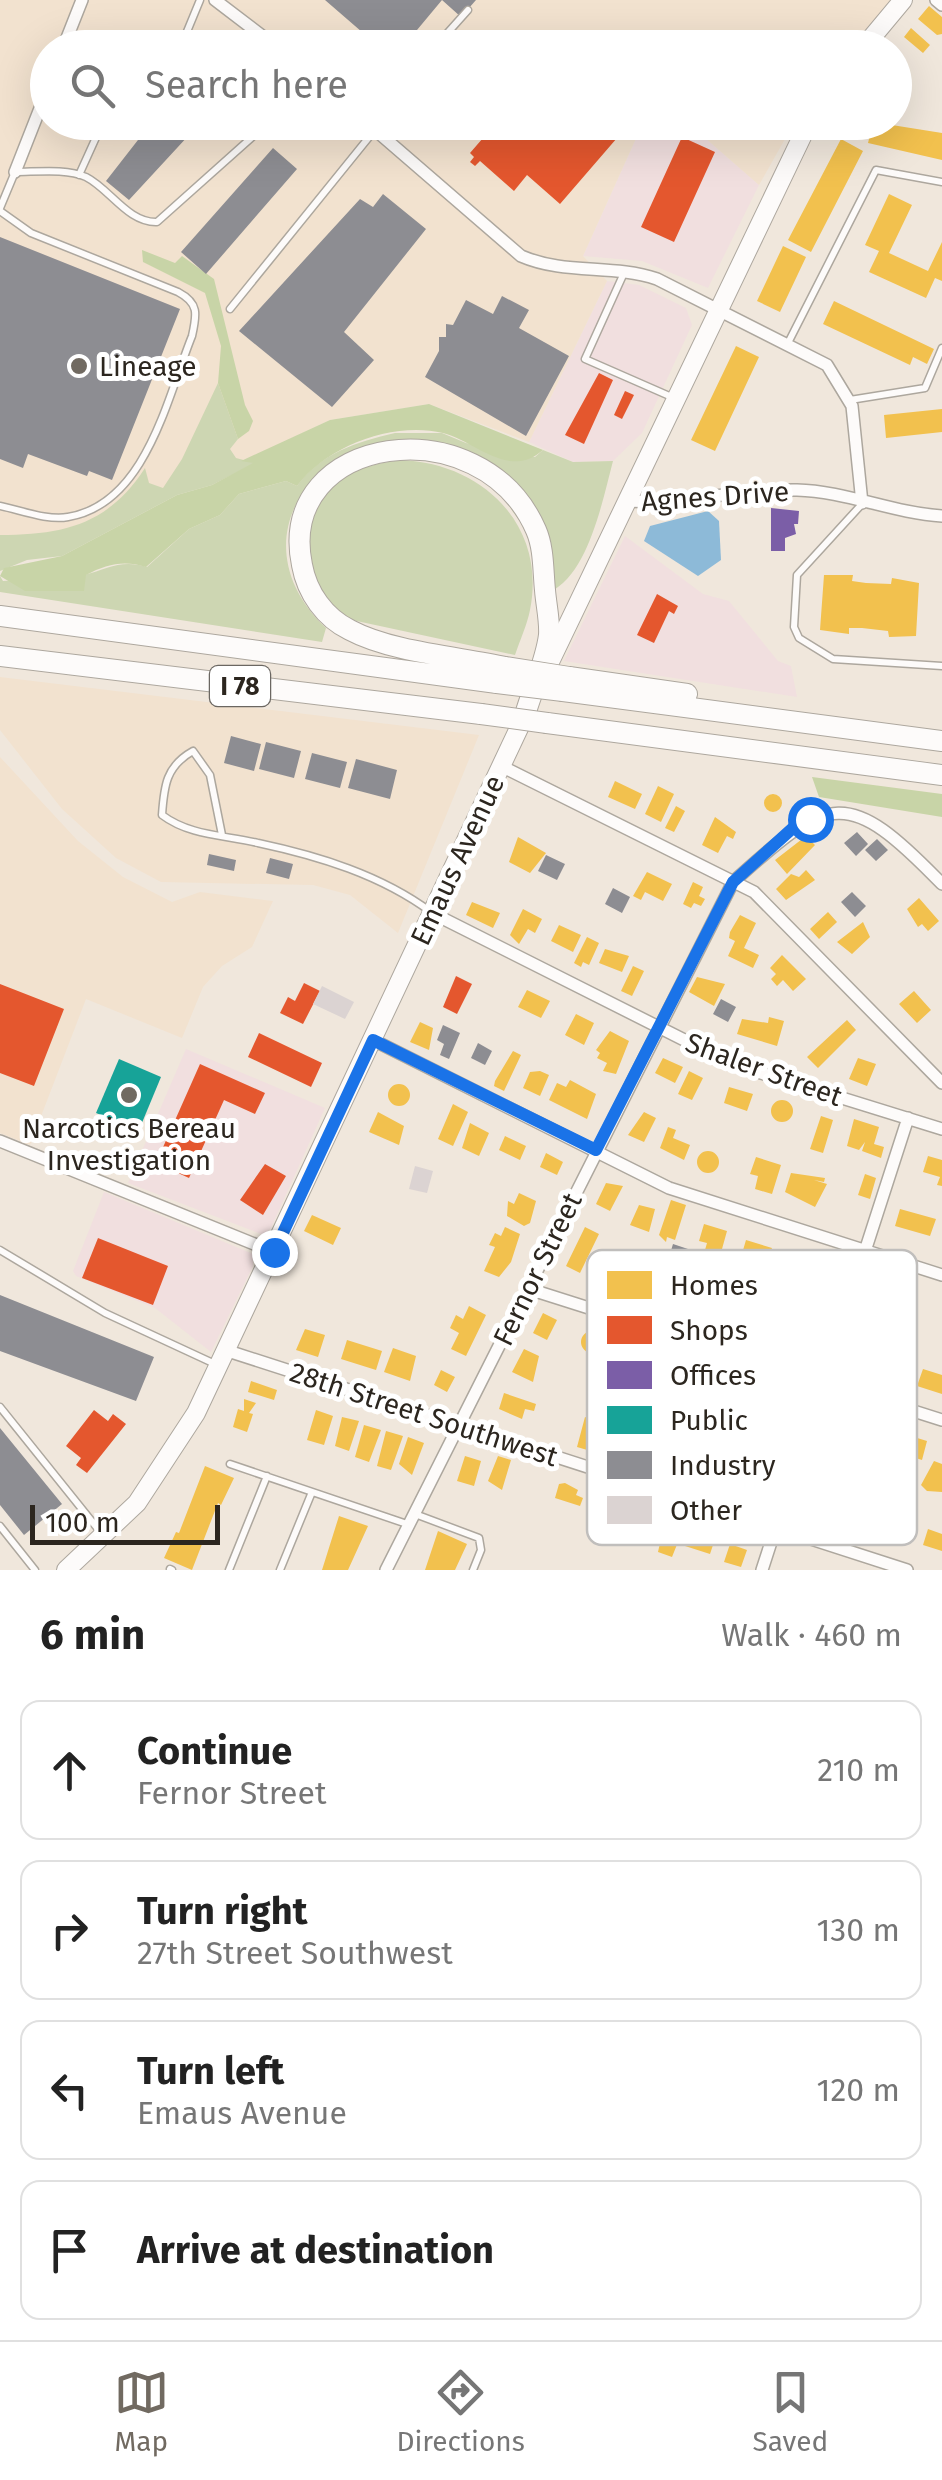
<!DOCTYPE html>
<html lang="en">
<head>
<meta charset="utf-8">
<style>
  :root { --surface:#fff; --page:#f2f2f2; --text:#222; --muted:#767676; --line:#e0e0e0; --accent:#716a61 }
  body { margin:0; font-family:"Fira Sans",sans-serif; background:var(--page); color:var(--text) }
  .scale { position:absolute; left:30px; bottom:25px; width:190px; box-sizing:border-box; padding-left:10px; border:5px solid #2c261f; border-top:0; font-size:28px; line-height:35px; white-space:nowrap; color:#2c261f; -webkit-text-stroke:8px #fff; paint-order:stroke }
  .stop { position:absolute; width:30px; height:30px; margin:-22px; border:8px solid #1a73e8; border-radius:50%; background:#fff }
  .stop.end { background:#1a73e8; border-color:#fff; box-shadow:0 2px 10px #0008 }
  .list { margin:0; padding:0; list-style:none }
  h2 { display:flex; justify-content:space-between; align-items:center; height:130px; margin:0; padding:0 40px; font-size:42px }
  h2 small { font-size:32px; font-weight:400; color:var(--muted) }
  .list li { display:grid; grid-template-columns:65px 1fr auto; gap:30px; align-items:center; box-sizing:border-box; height:140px; margin:0 20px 20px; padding:0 20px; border:2px solid var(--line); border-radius:20px }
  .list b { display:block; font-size:38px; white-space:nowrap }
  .list p { margin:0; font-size:32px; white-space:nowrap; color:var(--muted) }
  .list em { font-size:32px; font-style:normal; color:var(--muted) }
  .icon { flex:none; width:55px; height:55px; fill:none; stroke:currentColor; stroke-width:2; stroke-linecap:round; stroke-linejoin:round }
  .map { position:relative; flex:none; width:942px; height:1570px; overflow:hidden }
  .search { position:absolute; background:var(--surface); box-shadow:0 10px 40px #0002; left:30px; right:30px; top:30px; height:110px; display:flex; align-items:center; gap:25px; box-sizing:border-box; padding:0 35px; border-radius:55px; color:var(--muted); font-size:38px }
  .sheet { height:770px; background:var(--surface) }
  nav { display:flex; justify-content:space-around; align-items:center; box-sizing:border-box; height:140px; border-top:2px solid var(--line); background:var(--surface); font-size:28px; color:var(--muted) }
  nav a { display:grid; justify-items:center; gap:5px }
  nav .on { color:var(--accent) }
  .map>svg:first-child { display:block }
  .commercial { fill:#f1dfdf }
  .built { fill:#f2e2cf }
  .green { fill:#cdd6b2 }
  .forest { fill:#c8d4a7 }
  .water { fill:#8dbad8 }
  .homes { fill:#f2c14e }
  .shops { fill:#e4572e }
  .offices { fill:#7b5ea7 }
  .public { fill:#17a398 }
  .industry { fill:#8d8d92 }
  .building { fill:#dbd3d2 }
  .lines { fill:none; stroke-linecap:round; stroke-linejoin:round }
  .service-casing { stroke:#ada79e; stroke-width:9 }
  .minor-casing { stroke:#ada79e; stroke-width:14 }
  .secondary-casing { stroke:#ada79e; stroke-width:20 }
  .motorway-casing { stroke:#ada79e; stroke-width:22 }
  .service { stroke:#fdfbfa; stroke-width:6 }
  .minor { stroke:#fdfbfa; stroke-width:11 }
  .secondary { stroke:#fdfbfa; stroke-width:18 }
  .motorway { stroke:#fdfbfa; stroke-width:20 }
  .motorway-bridge-casing { stroke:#ada79e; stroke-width:22; stroke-linecap:butt }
  .motorway-bridge { stroke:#fdfbfa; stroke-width:20 }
  .route { stroke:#1a73e8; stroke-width:12 }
  .poi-dot { fill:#716a61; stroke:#fff; stroke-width:4 }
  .labels { text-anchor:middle; stroke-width:10; stroke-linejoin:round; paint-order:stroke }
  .shield { fill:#fff; stroke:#6b6762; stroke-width:2.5 }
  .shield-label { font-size:25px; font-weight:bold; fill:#2c261f }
  .poi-label { font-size:28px; fill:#2c261f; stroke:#fff; text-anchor:start }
  .street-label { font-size:28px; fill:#2c261f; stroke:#fff }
  .key { fill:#fff; stroke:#c0bebc; stroke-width:2.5 }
  .key-label { font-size:28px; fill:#2c261f }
</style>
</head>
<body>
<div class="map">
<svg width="942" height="1570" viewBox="0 0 942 1570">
  <rect width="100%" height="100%" fill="#f0e7dc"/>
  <!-- commercial -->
  <path class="commercial" d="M643,123H688L759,185L708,288L642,261L583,256Z
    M607,281L639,285L686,308L692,325L642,433L613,461L573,462L529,442Z
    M625,536L703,594L729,601L778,661L791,666L797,697L564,661Z
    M186,1049L325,1108L271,1228L264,1235L128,1183Z
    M104,1192L253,1254V1266L211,1352L155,1308L76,1276L73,1271Z"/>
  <!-- built -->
  <path class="built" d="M0,0H892L851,47L48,48V122L643,123L583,256L607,281L529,442L429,404L330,420L252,457L163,489L129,494L97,518L50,535H0Z
    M688,123H794L759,185Z
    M0,677L479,735L398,933L350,895L313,885L161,882L116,858L62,809L0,730Z
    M0,757L78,841L123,877L172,902L200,892L273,901L252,947L222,966L203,987L182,1038L86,999L30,1145L0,1133Z"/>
  <!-- green -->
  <path class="green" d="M218,383L238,439L230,449L236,458L255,463L212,485L177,495L62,556L27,560L0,571V535C64,535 109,524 145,468L149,483L163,488L182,459Z
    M395,433H442L466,443L535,457L543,450L573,462L613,461C602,503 588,574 550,592C550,558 533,539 513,512C502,495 489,468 473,456C460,446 439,443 423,441C311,432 236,543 326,628L322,642L0,592V576L3,581C29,579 59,581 84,575C108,569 121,559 147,567L189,529L220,515L239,494L286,481L297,486C321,453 356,442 395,433Z
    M401,460C482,463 547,525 530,610C527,625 520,640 515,655L352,620C328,609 312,586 310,560C304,494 338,468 401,460Z"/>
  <!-- forest -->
  <path class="forest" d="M142,250L175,263L182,256L214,279L245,405L253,421L249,431L238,439L218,383L221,346L205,293L143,262Z
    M429,404L543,450C509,480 477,442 443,433C393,421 327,446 297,486L286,481L239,494L220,515L189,529L146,567C124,560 107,564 86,575L84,591H25L0,576L4,568L62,556L177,495L212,485L253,463L241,461L330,420Z
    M812,777L942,794V817L819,797Z"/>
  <!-- water -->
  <path class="water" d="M708,511L719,521L721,560L698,576L644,541L650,526Z"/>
  <!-- homes -->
  <path class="homes" d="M929,6L942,17V34L937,35L918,19Z
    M911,28L930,45L923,53L904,37Z
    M873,122L942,133V160L868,143Z
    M841,139L863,151L811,252L788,240Z
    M889,194L912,205L889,253L928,271L942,242V281L935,278L926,298L869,272L879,251L865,245Z
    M783,246L806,257L780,312L757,301Z
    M834,301L934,349L927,364L913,357L910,365L823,324Z
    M736,346L759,357L715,451L691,440Z
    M942,409V432L886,438L884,415Z
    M824,575H853L852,581L866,583L891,584L892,578L919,583L916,636L889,637L888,631L862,628H849V634L820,630Z
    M615,781L642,794L635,809L608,797Z
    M658,786L674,794L661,822L645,814Z
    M764 803a9 9 0 1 1 18 0a9 9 0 1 1-18 0Z
    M676,806L685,811L674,832L665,828Z
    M715,817L736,832L733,839L727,836L718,853L702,845Z
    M806,836L815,845L787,874L775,860Z
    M518,837L546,853L530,873L509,862Z
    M806,870L815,880L786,900L776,889L791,874L799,877Z
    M647,872L672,884L663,901L645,892L641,900L633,896Z
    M693,882L703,887L699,896L705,899L701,906L694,903L691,908L683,904Z
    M919,898L939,921L928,931L922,924L918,927L907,909Z
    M472,902L500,913L493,928L466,915Z
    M523,909L542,919L535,933L528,929L519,944L510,935Z
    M828,912L837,922L819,939L810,929Z
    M740,915L756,923L744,948L759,955L753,968L728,956L735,941L729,938L730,932Z
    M863,922L870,937L852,954L837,942Z
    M559,925L581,935L573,952L551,941Z
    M587,937L599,943L589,965L583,962L581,967L574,963Z
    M605,949L629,956L622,972L599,963Z
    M782,955L806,979L793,991L783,980L777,986L771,979L776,974L770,968Z
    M633,966L644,971L632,996L621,991Z
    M697,977L725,984L714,1006L689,992Z
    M527,990L550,1001L541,1018L518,1007Z
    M914,991L931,1010L917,1023L899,1004Z
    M576,1014L594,1023L584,1045L565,1035Z
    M769,1017L784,1021L777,1046L737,1034L742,1019L768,1023Z
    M847,1020L856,1030L818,1068L807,1057Z
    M420,1022L433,1028L429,1050L410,1042Z
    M610,1031L629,1041L616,1074L603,1071L607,1063L597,1058L600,1053L596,1050Z
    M513,1051L521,1055L504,1091L494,1086L495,1081Z
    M663,1058L683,1067L675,1083L655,1073Z
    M858,1058L876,1064L867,1086L849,1079Z
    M540,1071L549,1075L540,1096L523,1088L530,1072Z
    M689,1071L703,1078L692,1100L678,1094Z
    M570,1080L596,1094L587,1119L549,1100L557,1083L566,1087Z
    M388 1095a11 11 0 1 1 22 0a11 11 0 1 1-22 0Z
    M729,1087L753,1094L747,1111L724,1103Z
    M771 1111a11 11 0 1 1 22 0a11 11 0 1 1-22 0Z
    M453,1104L468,1112L453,1146L438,1139Z
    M378,1112L404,1126L399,1145L369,1132Z
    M644,1112L656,1118L644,1142L628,1135Z
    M821,1116L833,1120L823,1153L810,1149Z
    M854,1119L879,1127L874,1144L884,1147L881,1158L862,1151L865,1142L859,1150L847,1146Z
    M470,1123L489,1133L479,1156L462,1148Z
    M668,1127L676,1130L673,1138L690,1145L684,1160L660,1148Z
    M505,1136L526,1146L520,1160L499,1150Z
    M697 1162a11 11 0 1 1 22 0a11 11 0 1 1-22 0Z
    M546,1153L563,1162L557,1175L540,1167Z
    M928,1156L942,1160V1186L937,1185L940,1177L923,1172Z
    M756,1157L781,1165L772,1194L755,1189L758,1176L750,1174Z
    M791,1173L825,1178L824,1182L814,1180L827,1184L815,1207L785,1192Z
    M865,1174L876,1178L870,1199L858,1195Z
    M606,1183L623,1186L610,1211L596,1204Z
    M519,1193L536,1201L530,1223L524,1226L507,1216L508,1201L514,1204Z
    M671,1200L686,1205L675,1240L667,1237L666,1242L659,1235Z
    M639,1205L655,1209L649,1232L630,1225Z
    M900,1209L936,1219L930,1236L895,1226Z
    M312,1215L341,1228L333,1245L304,1231Z
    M704,1224L727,1231L722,1249L705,1250L707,1243L699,1241Z
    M505,1227L520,1234L511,1262L499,1277L484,1271L495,1247L489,1245L495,1233L501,1236Z
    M585,1227L599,1234L580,1273L566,1266Z
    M746,1240L772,1248L764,1269L741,1257Z
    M469,1306L486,1315L466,1356L451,1349L459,1333L450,1328L456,1315L463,1319Z
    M543,1313L557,1320L547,1340L533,1333Z
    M305,1329L325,1335L318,1357L296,1350Z
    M581 1342a11 11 0 1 1 22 0a11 11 0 1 1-22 0Z
    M347,1340L382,1351L376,1370L341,1359Z
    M393,1348L416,1356L410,1381L384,1372Z
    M524,1349L539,1356L533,1382L512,1372Z
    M923,1369L942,1375V1394L917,1386Z
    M441,1370L455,1377L447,1392L434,1385Z
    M251,1381L277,1390L274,1400L248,1392Z
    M504,1393L536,1404L534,1411L525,1409L522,1419L499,1409Z
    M244,1399L256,1403L249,1413L253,1414L247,1432L233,1427L238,1409L244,1411Z
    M316,1410L333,1416L324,1445L307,1440Z
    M342,1417L359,1421L349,1451L335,1446Z
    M585,1417L602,1424L594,1452L577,1447Z
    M364,1425L381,1430L369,1462L355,1457Z
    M386,1431L403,1436L391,1470L377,1466Z
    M901,1433L927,1441L922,1460L896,1452Z
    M408,1437L424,1443L412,1475L399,1464Z
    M465,1456L481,1461L474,1486L457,1481Z
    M498,1456L511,1460L502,1490L488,1481Z
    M934,1461L942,1464V1492L927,1491L921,1485Z
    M205,1466L234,1478L221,1505L218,1503L192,1570L164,1558L176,1532L179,1533Z
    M565,1483L578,1490L576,1495L583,1498L580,1506L555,1498L559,1484Z
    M892,1512L918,1525L913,1541L886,1533Z
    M339,1516L368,1526L348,1570H322Z
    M665,1521L684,1527L672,1557L658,1552Z
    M691,1528L716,1536L710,1554L685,1546Z
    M928,1529L942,1534V1551L923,1545Z
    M438,1531L467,1544L455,1570H425Z
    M730,1544L747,1550L741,1567L724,1562Z"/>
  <!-- shops -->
  <path class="shops" d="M477,122H600L617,138L560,204L527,175L514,191L480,161L475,166L470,162L474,157L470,153L483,138L472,128Z
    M682,137L715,152L674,242L641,227Z
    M599,373L613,380L584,444L565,435Z
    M625,391L634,395L622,419L614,415Z
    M657,594L678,606L674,614L669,611L654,643L637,635Z
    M456,976L472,984L457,1014L443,1007Z
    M304,983L320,991L303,1024L280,1013L288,997L295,1001Z
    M0,984L64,1009L34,1086L0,1073Z
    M259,1033L322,1063L311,1087L248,1057Z
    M200,1064L265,1093L255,1114L224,1100L189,1178L156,1163Z
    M265,1164L286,1176L263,1215L240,1200Z
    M98,1238L168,1266L153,1305L82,1278Z
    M94,1410L108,1421L113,1414L126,1424L87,1473L76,1465L81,1458L66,1446Z"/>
  <!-- offices -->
  <path class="offices" d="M771,508L799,511L798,524H794L796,534L785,538V551H771Z"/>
  <!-- public -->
  <path class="public" d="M119,1059L161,1077L139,1130L96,1113Z"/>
  <!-- industry -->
  <path class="industry" d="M325,0H476L461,17L442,0L402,48H375L377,45Z
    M152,122H201L129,200L106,181Z
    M273,148L297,169L206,274L181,252Z
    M383,194L426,229L344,332L374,360L332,407L239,331L360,199L373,207Z
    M0,237L180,309L112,480L89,471L87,476L28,454L23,468L0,459Z
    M502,296L529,310L519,328L569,356L526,436L425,377L439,351V337H446V324L453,325L466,300L493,314Z
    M231,736L261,744L254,771L224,763Z
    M266,742L301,751L294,778L259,769Z
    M312,753L347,762L340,788L305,779Z
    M356,759L397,770L390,799L348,788Z
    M857,832L868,844L856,856L844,843Z
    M877,839L888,850L876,861L865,850Z
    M209,854L236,860L234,871L207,865Z
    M546,855L565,864L557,880L538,871Z
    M270,858L293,864L289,879L266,873Z
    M613,888L630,897L622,913L605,904Z
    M852,892L866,906L855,917L841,902Z
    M721,999L736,1007L728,1022L713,1014Z
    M443,1025L460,1033L449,1059L440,1055L444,1044L437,1040Z
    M478,1043L492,1051L485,1065L471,1058Z
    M673,1244L691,1250L687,1264L669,1257Z
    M0,1295L154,1357L136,1401L0,1351Z
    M0,1428L62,1504L24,1535L0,1505Z"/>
  <!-- building -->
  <path class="building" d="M322,986L354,1002L345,1019L313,1004Z
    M415,1166L433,1171L427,1193L409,1189Z"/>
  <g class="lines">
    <!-- service casing -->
    <g class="service-casing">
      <path id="service" d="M186,34L207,48
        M137,48L186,34L200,0
        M434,48L468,10
        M79,175L103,122
        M0,208L15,172C36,172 66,168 86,177C110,189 128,223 157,222L269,122
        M0,211L31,233L178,292C199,303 197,314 192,336C167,398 146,504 68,517C48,521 20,510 0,506
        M624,273L585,359L674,398
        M230,309L374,131
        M788,343L876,170L942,182
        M850,400L925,388L942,348
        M862,504L797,575L794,627L799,638L833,659L942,666
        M222,835L210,775L193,751C166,766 164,786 162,815C190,836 225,835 258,843C319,856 381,875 431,912
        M0,1250L105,1313L215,1364
        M0,1407L102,1534
        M230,1464L407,1524
        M415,1514L479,1538L481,1550L473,1570
        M0,1526L35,1570
        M170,1569L172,1570
        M229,1570L267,1476
        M280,1570L312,1492"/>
    </g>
    <!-- minor casing -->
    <g class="minor-casing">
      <path id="minor" d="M215,0L278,48
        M936,0L942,5
        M63,48L82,0
        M366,122L521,256C565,275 612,264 657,279L827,365L852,406L862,503
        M15,172L48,88
        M626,501C684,504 740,489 797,490C845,491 893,513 942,516
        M501,766L754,892L942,1083
        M432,913L732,1064L942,1129
        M373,1040L669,1188L942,1275
        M0,1141L274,1252
        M529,1289L942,1420
        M228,1351L907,1570
        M386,1570L733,882C830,794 847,786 942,884
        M762,1570L908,1118"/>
    </g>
    <!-- secondary casing -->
    <g class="secondary-casing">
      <path id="secondary" d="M863,48L903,0
        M547,668L809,122
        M66,1570L137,1503L196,1413L528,709"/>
    </g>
    <!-- motorway casing -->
    <g class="motorway-casing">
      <path id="motorway" d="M0,616L497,683
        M0,656L481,714
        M505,667C459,657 391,652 350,630C325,618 307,593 302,565C275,434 481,404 536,530C544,548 543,571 545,590C546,604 550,621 549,635C546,661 532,690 525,715
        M569,677L687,694
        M563,691L942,741
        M547,723L942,775"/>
    </g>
    <!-- service -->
    <use href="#service" class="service"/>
    <!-- minor -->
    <use href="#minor" class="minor"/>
    <!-- secondary -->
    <use href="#secondary" class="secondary"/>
    <!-- motorway -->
    <use href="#motorway" class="motorway"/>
    <!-- motorway-bridge casing -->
    <g class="motorway-bridge-casing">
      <path id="motorway-bridge" d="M505,667L569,677
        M497,683L563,691
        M481,714L547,723"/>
    </g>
    <!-- motorway-bridge -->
    <use href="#motorway-bridge" class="motorway-bridge"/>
  </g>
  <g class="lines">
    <!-- route -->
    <path class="route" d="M274,1252L373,1040L596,1150L733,882L794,827L810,819"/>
  </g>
  <!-- markers -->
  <g class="poi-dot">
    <circle cx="79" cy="366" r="10"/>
    <circle cx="129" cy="1095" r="10"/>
  </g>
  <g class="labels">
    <!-- shield labels -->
    <rect class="shield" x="210" y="666" width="60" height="40" rx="8"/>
    <g class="shield-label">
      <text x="240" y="695">I 78</text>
    </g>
    <!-- poi labels -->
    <g class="poi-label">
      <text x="99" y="376">Lineage</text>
      <text x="129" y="1138" text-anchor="middle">Narcotics Bereau<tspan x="129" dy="32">Investigation</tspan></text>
    </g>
    <!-- street labels -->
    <g class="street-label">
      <text transform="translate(715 496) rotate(-4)" y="10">Agnes Drive</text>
      <text transform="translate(457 860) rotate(-65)" y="10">Emaus Avenue</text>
      <text transform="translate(764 1069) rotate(20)" y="10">Shaler Street</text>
      <text transform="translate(537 1269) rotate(-64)" y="10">Fernor Street</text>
      <text transform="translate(424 1414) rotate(18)" y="10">28th Street Southwest</text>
    </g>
  </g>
  <!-- legend -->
  <rect x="587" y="1250" width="330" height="295" rx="15" class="key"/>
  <rect x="607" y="1271" width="45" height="28" fill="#f2c14e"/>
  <rect x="607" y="1316" width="45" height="28" fill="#e4572e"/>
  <rect x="607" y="1361" width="45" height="28" fill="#7b5ea7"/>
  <rect x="607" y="1406" width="45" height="28" fill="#17a398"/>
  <rect x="607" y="1451" width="45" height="28" fill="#8d8d92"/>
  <rect x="607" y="1496" width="45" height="28" fill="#dbd3d2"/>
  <g class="key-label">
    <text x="670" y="1295">Homes</text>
    <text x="670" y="1340">Shops</text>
    <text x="670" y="1385">Offices</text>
    <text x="670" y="1430">Public</text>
    <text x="670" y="1475">Industry</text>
    <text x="670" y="1520">Other</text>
  </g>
</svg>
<div class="scale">100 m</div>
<div class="stop" style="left:810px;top:819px"></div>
<div class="stop end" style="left:274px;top:1252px"></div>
<div class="search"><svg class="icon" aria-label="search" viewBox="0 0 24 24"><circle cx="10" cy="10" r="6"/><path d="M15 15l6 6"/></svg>Search here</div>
</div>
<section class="sheet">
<h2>6 min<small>Walk · 460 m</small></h2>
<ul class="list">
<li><svg class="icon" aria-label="ahead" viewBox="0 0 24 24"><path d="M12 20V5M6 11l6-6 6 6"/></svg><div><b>Continue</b><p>Fernor Street</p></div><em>210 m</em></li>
<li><svg class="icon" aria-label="right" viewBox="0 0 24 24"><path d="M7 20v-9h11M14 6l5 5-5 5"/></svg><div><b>Turn right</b><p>27th Street Southwest</p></div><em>130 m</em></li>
<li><svg class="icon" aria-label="left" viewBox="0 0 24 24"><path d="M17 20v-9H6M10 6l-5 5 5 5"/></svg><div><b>Turn left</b><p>Emaus Avenue</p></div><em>120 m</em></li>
<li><svg class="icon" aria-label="arrive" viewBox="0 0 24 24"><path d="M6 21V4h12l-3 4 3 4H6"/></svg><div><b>Arrive at destination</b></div></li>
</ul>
</section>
<nav>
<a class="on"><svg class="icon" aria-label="map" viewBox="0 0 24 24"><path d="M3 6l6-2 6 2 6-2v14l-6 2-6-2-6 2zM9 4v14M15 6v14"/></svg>Map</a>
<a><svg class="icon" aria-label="directions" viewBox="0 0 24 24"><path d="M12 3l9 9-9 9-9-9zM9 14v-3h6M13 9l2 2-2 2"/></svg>Directions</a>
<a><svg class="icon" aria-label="saved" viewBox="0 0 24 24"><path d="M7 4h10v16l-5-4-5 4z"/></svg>Saved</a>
</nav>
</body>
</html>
